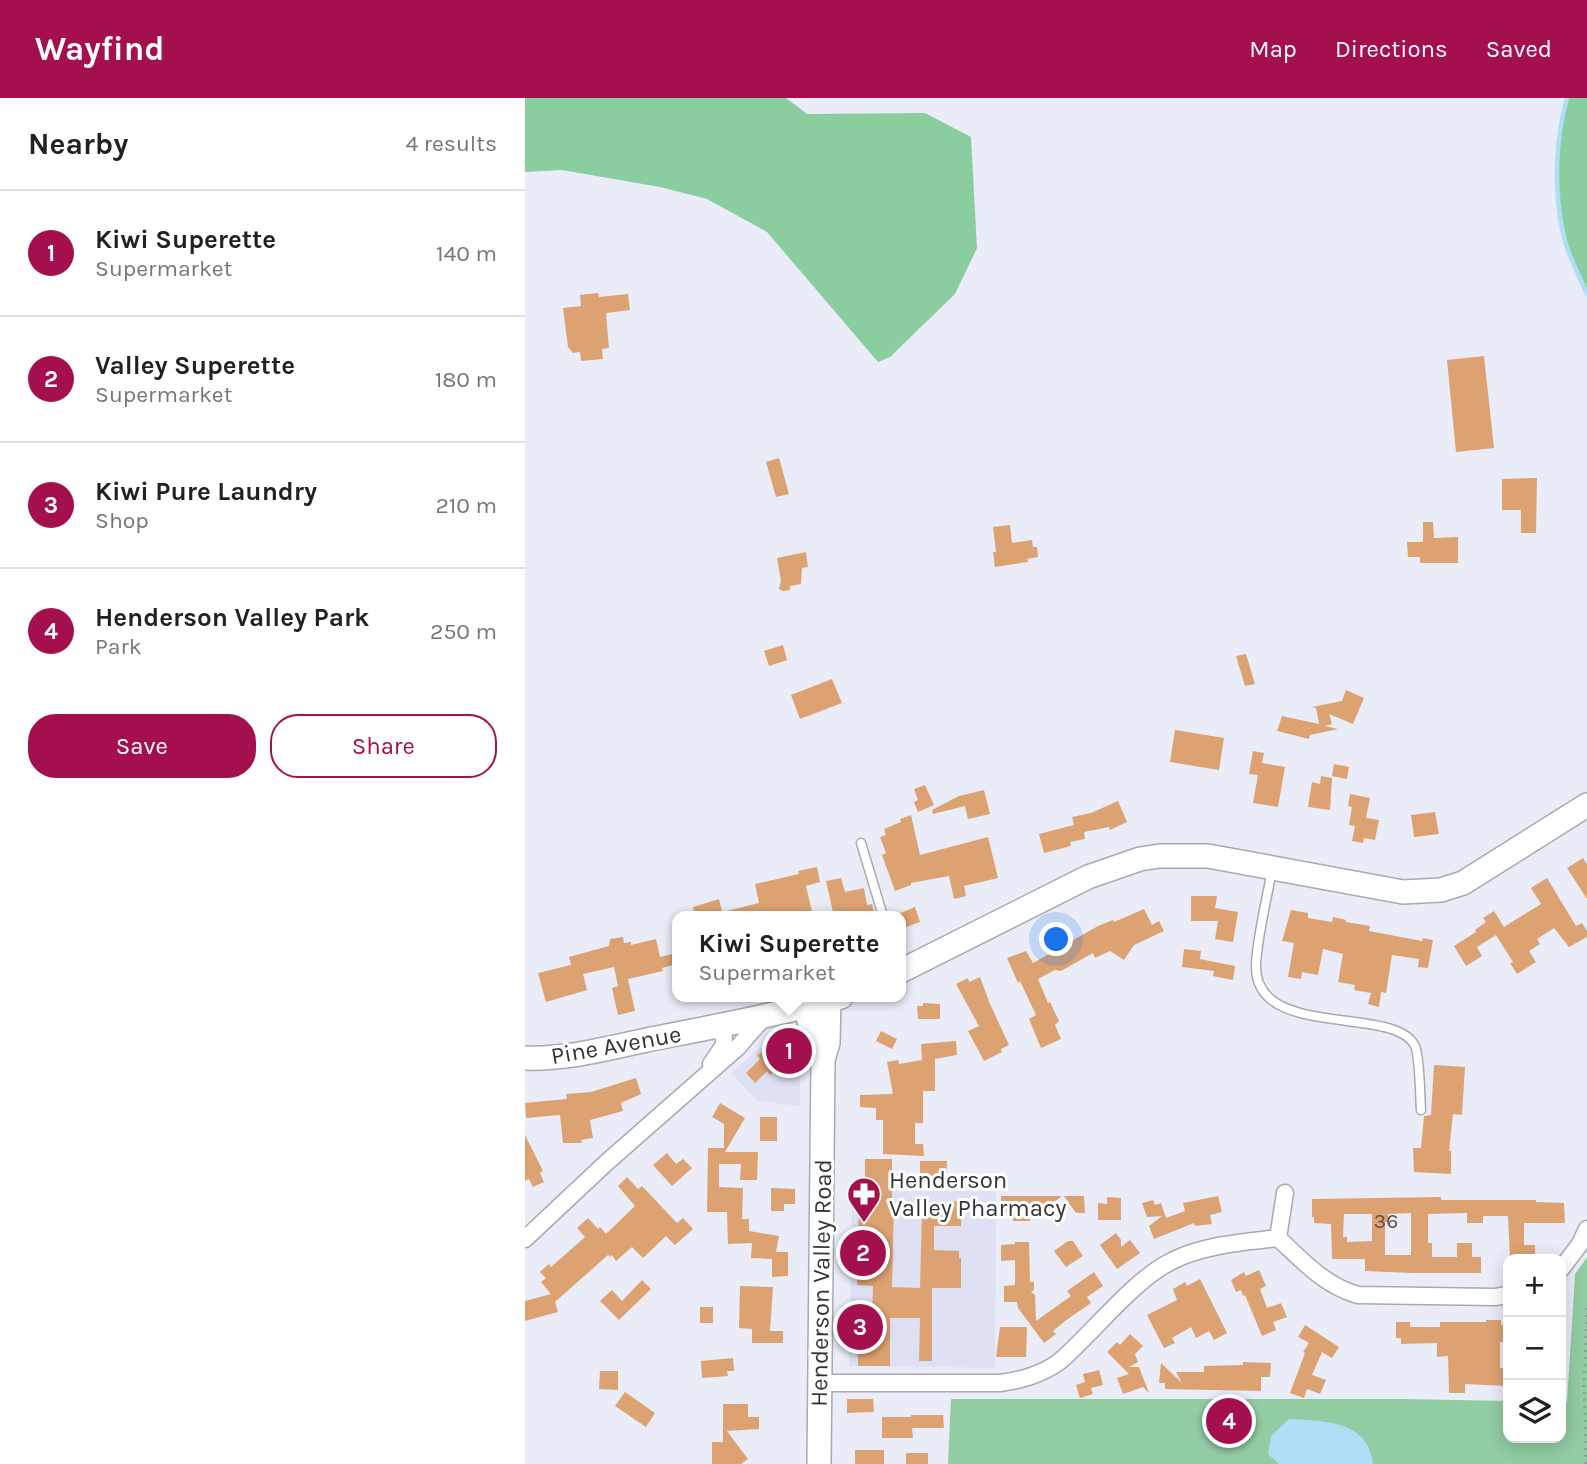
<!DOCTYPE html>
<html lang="en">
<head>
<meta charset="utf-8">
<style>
  :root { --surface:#fff; --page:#f6f6f6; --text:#202124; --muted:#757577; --line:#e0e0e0; --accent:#a4104e }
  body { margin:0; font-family:Karla,sans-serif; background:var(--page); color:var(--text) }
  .controls { position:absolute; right:21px; bottom:21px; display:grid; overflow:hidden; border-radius:14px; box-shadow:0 4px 18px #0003 }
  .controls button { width:63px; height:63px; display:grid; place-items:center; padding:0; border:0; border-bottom:2px solid var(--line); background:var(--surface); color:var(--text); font:35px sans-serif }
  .you { position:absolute; left:532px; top:842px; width:24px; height:24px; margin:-18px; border:5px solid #fff; border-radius:50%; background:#1a73e8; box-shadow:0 0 0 10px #1a73e833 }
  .badge { display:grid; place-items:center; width:46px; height:46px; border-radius:50%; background:var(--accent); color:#fff; font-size:23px; font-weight:700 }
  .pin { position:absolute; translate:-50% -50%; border:4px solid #fff; box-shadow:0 2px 7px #0006 }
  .popup { position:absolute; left:147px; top:813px; width:234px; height:91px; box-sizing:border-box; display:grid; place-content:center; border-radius:14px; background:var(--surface); filter:drop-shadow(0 2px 5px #0005); font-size:23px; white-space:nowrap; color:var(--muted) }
  .popup b { font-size:26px; color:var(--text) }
  .popup::after { content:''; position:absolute; left:50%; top:100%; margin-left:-14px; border:14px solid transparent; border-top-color:var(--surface) }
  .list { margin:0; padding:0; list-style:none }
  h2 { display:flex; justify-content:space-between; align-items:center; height:91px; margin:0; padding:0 28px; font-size:30px }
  h2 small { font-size:23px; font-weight:400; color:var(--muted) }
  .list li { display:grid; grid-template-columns:46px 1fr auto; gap:21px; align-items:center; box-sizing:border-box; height:126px; padding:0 28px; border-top:2px solid var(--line) }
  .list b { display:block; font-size:26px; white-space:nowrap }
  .list p { margin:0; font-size:23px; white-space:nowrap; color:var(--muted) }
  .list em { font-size:23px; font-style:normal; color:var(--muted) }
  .actions { display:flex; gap:14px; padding:21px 28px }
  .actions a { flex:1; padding:16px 0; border:2px solid var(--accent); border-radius:28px; text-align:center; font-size:24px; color:var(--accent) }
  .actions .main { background:var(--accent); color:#fff }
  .icon { flex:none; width:38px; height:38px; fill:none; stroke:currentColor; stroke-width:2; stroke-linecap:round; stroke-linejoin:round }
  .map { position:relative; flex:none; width:1062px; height:1366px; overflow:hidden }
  header { display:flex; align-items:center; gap:42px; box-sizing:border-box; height:98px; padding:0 35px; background:var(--accent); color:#fff }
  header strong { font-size:33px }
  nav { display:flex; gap:38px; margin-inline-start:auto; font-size:24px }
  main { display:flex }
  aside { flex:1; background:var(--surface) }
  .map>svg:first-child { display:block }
  .built { fill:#dee1f3 }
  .green { fill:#92cca3 }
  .forest { fill:#8acd9e }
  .water { fill:#b1ddf6 }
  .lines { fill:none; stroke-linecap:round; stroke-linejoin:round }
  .stream { stroke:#b1ddf6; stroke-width:4.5 }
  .building { fill:#dda271; fill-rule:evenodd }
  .lane-casing { stroke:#a7a9b3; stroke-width:11 }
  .street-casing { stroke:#a7a9b3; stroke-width:19 }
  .secondary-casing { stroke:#a7a9b3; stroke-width:26 }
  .path { stroke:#94969e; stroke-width:2.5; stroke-dasharray:2 5; stroke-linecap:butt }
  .lane { stroke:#fff; stroke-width:8 }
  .street { stroke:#fff; stroke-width:16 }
  .secondary { stroke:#fff; stroke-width:23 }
  .labels { text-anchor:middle; stroke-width:6; stroke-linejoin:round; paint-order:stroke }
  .number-label { font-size:21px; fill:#5e5046 }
  .street-label { font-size:24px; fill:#333438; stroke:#fff }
  .poi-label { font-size:24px; fill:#333438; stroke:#fff; text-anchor:start }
</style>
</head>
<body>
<header>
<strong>Wayfind</strong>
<nav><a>Map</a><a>Directions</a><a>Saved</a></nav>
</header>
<main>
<aside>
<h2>Nearby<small>4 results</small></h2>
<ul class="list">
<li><span class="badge">1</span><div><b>Kiwi Superette</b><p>Supermarket</p></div><em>140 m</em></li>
<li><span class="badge">2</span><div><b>Valley Superette</b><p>Supermarket</p></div><em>180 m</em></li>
<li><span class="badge">3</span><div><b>Kiwi Pure Laundry</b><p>Shop</p></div><em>210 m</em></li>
<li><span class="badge">4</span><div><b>Henderson Valley Park</b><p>Park</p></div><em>250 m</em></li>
</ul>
<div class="actions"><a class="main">Save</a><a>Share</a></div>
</aside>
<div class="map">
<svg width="1062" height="1366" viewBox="0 0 1062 1366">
  <rect width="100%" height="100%" fill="#eaedf8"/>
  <!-- built -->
  <path class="built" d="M267,927L275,933V1008L232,1003L206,975L259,928Z
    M327,1093H471L470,1270L324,1268Z"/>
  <!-- green -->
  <path class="green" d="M1062,1159V1366H423L426,1301H879L983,1303V1340H1036V1305L1042,1304L1050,1176Z"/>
  <!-- forest -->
  <path class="forest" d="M0,0H261L282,16L400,15L446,39L452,150L430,196L365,259L353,264L242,134L182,101L135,89L37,72L0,74Z
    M1042,0H1062V196C1054,177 1042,156 1038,135C1029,92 1030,42 1042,0Z"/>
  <!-- water -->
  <path class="water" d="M764,1321C798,1323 844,1322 848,1366H754L743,1356L746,1338Z"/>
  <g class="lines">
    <!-- stream -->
    <path class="stream" d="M1042,0C1030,42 1029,92 1038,135C1042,156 1054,177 1062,196"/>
  </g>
  <!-- building -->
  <path class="building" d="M73,195L74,199L103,196L105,212L81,215L84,250L77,251L78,261L56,263L55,254L48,255L43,249L38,210L56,208L55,197Z
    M959,258L969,350L931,354L922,262Z
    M254,360L264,396L251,399L241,364Z
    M1012,380L1011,435H996V412H977V381Z
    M898,424H908L909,440L933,439V465H895V459H883L882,444H898Z
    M485,427L487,445L507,442L508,449H512L513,459L502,461L503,464L470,469L468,454H471L468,429Z
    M281,454L283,469L277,470L276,486L265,488V492L258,493L254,491L256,483L252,460Z
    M258,547L262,562L244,568L239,553Z
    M721,556L730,586L720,588L711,558Z
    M307,581L317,605L275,621L266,597Z
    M821,592L839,600L828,626L804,616L807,626L800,628L813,631L785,637L784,641L752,633L757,618L794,626L791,610L787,609L817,603Z
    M650,632L699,640L694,672L645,664Z
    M728,653L739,655L737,665L760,669L753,709L728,705L733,677L724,676Z
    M809,666L824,669L822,681L807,678Z
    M796,678L807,680L805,712L783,709L787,684L795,686Z
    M400,687L409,707L393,714L389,704L393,702L389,691Z
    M459,692L465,716L443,721L440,708L408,716L407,712L434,698Z
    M825,696L845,700L841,720L854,722L850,742L839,740L838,745L827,743L830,728L824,727L827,709L823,708Z
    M593,703L602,724L585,732L584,729L559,734L560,741L545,744L546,748L519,755L514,736L549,727L547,719L566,715Z
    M910,714L914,736L889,739L886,717Z
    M386,717L395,757L463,739L473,780L439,788L441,798L429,801L424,778L386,785V787L370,793L357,757L361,755L355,739L361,737L359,731L376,724L375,721Z
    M1058,760L1062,766V801L1042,770Z
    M292,769L295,784L281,788L288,818H198V814L234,805L230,786L274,776L273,773Z
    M316,780L320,794L339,790L342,807L347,806L350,818H309L301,783Z
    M1022,780L1051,828L1057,825L1062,833V839L1044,849L1029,830L1012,841L1015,846L1004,853L1011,864L992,876L985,865L988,864L971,837L952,849L957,858L941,868L929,848L951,834L950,832L961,824L958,820L969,813L979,829L1016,806L1006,790Z
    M666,798H692L690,810L713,814L708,844L690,841L693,823H666Z
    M194,801L198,818H170L168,809Z
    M390,809L395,824L378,830L376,818L373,816Z
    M619,811L627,827L634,823L639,833L609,847L599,862L585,853L570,860L568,855L536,873L530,872L513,881L523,905L525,904L534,923L530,927L536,941L516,950L504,921L511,917L495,883L493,885L482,860L501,853L508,865L573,828L588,822L589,824Z
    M766,812L783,815V820L807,824L808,819L821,822V824L845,828L844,833L897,843L898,840L908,842L903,870L893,869L894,861L867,857L861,895L856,894L854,909L843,906L846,895L829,892L830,887L813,884L818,856L798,851L793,877L777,874L776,881L763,879L769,845L757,843Z
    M98,839L99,845L106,844V847L131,841L135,859L152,855V866L137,870L138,873L103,881L110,913L93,917L87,890L93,888L89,869L58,876L62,892L21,904L13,875L46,867L44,859L84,848L85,841Z
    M659,851L676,853L675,861L710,868L708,882L688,878L689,873L657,869Z
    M455,879L465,906L484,947L476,951L477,954L459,963L443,933L454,928L431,886L443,880L444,884Z
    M398,905L415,906V921H393L392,908H398Z
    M356,933L372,941L367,951L351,943Z
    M264,937L271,948L272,959L245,977L242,973L230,985L221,975L235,961L232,957Z
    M431,943L432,957L410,961V993H398V1025H390V1046H398L399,1058L358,1056V1022H351V1010L335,1009V997L368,996L362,964L373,962L374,966L397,962L396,946Z
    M909,967L940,969L937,1017L928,1016L924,1053H926V1076L889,1074L888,1050H896L899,1018L906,1017Z
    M111,980L116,996L96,1005L98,1013L65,1022L68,1040L56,1042L57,1045H38L35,1017L1,1020L0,1005L42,1001L41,996L66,994Z
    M195,1005L220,1020L200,1054H233L232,1082H215L216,1066H194V1089L218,1090L217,1121H224V1133L254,1138L251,1154H263V1178L247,1179V1161L226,1160L227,1145L203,1146L202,1114H182L183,1050H199V1026L187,1019Z
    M235,1019H252V1043H235Z
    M0,1037L18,1073L15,1075L19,1084L8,1089L4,1081L0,1083Z
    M142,1055L151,1066L158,1061L167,1070L147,1088L128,1067Z
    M340,1061H367V1101H369L367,1189L395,1190L397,1111L423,1112V1103H436V1128H409V1152L434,1153V1160H436V1190H407V1263H394L395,1220H365V1268H333V1222H347L348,1188L332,1187L334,1101H340Z
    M395,1063H422L421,1081H409V1087H395Z
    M102,1079L113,1091L117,1088L152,1125L158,1120L168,1131L150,1147L141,1138L118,1160L107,1149L91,1163L87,1157L85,1159L83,1157L30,1204L33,1214L0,1223V1203L26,1196L16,1184L21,1180L15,1174L24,1166L26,1169L60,1139L52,1130L63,1120L73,1131L75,1129L81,1136L110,1108L93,1088Z
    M246,1090L270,1091V1106H259V1113H246Z
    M476,1098H537L524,1108L528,1114H505V1123H488V1114H476Z
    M539,1098H559L560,1115H551Z
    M693,1098L697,1114L685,1117L687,1126L670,1128L669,1125L629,1141L624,1128L637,1118L622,1119L617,1105L628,1102L630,1107L636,1105L641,1120L660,1113L658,1105Z
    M582,1099L596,1100V1122H573V1105L582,1106Z
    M916,1099V1102H1011V1104L1039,1105L1040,1125H999V1147H1010V1161H985L983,1118H958V1125H942V1115L903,1116V1145H907V1159H932V1145H947V1159H956V1175H887L840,1173V1161H807L806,1126L789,1125V1119H787V1101ZM886,1115V1157H860V1124H863V1116ZM819,1116H847V1143L822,1144V1139H818Z
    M591,1135L596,1142V1149L605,1142L615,1155L592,1171L575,1147Z
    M543,1143H548L558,1158L541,1169L529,1153Z
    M490,1144H504L505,1184H509V1192L506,1194L510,1197L511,1223L546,1198L542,1193L569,1174L578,1188L562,1199L566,1205L540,1223L528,1233L531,1236L519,1245L493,1210L492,1204H479V1188L490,1187V1162L476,1163V1147L490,1146Z
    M734,1172L741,1188L735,1191L742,1210L756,1205L762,1219L748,1224L751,1232L737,1238L720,1197L718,1198L716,1192L711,1194L706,1182L719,1174L721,1178Z
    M675,1181L702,1235L689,1242L684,1233L671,1240L666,1229L647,1240L650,1245L639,1250L622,1217L652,1202L648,1191L660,1184L662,1188Z
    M117,1182L126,1191L94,1222L75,1203L87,1192L97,1203Z
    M215,1188L248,1189L245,1233H258V1245H227V1231L214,1230Z
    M175,1209H188V1225H175Z
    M961,1222H976V1227H983V1244H975V1270H983V1288L940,1286V1295H924L923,1258L912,1259V1245L876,1246V1240H871V1224H885V1229H915V1224H961Z
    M780,1227L814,1249L807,1260L797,1254L787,1277L801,1282L795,1296L782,1291L779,1300L765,1295L780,1255L778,1254L784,1245L773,1239Z
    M475,1229H502L501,1259H471Z
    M605,1236L618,1248L610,1256L613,1264L604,1269H614L624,1295L618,1289L598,1296L592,1280L604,1276L582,1254L592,1244L595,1247Z
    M208,1260L209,1273H202L203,1278L177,1280L176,1263Z
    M718,1264L746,1265L745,1279H736V1293L640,1291V1285H634L636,1265L657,1285L651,1274H679V1268L718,1267Z
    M574,1272L578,1287L566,1290L568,1296L555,1300L551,1287L560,1284L558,1276Z
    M75,1273H93V1292L74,1291Z
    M100,1294L130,1315L121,1329L90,1308Z
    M322,1301H348L349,1314L322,1315Z
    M198,1306H223V1319H234V1331L202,1333L223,1361L216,1366H187V1344H198Z
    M386,1317H418L419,1330H387L388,1340H357V1319H386Z
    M330,1352H359V1366H330Z
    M381,1355H403V1366H381Z"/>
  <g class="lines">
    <!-- lane casing -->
    <g class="lane-casing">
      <path id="lane" d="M336,745L358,818
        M747,772C742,800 732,840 731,867C729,943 870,906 890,948C895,959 895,998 896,1012"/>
    </g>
    <!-- street casing -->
    <g class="street-casing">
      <path id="street" d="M186,966L199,947L198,926
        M753,1140L760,1095
        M0,1141L81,1065L213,949L240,918
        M1036,1171L1055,1146L1062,1131
        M296,1285H475C497,1282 515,1277 534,1264C568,1235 609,1181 647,1163C678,1147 719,1144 753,1140C778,1163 800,1188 833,1197L970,1199L983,1197"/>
    </g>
    <!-- secondary casing -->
    <g class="secondary-casing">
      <path id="secondary" d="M376,873L563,779L615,761L635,758H683L878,794L916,792L938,785L1062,707
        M281,908L288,943L298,962
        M0,960C41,962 82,950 122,942C187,929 252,917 316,899
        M294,1366L298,962L303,945L304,902"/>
    </g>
    <!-- path -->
    <path class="path" d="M1061,1366L1059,1285L1062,1210"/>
    <!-- lane -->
    <use href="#lane" class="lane"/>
    <!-- street -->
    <use href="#street" class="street"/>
    <!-- secondary -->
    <use href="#secondary" class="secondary"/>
  </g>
  <!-- icons -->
  <defs>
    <g id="pharmacy-pin" transform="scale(1.75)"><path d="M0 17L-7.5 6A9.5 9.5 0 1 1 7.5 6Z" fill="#a4104e" stroke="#fff"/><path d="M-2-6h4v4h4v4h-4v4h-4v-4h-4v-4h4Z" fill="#fff"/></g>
  </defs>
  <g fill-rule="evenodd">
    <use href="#pharmacy-pin" x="339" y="1096"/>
  </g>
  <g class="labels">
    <!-- number labels -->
    <g class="number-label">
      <text x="861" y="1130">36</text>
    </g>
    <!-- street labels -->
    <g class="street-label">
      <text transform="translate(91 947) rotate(-10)" y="8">Pine Avenue</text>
      <text transform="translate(296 1185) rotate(-89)" y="8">Henderson Valley Road</text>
    </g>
    <!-- poi labels -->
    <g class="poi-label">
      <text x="364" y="1090">Henderson<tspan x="364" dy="28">Valley Pharmacy</tspan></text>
    </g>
  </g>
</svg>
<div class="controls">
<button>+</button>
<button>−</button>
<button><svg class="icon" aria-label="layers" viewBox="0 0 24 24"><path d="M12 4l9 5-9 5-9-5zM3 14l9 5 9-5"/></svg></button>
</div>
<div class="you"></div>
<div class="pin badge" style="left:264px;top:953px">1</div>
<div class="popup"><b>Kiwi Superette</b>Supermarket</div>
<div class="pin badge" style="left:338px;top:1155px">2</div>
<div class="pin badge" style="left:335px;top:1229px">3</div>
<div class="pin badge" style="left:704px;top:1323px">4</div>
</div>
</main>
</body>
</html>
